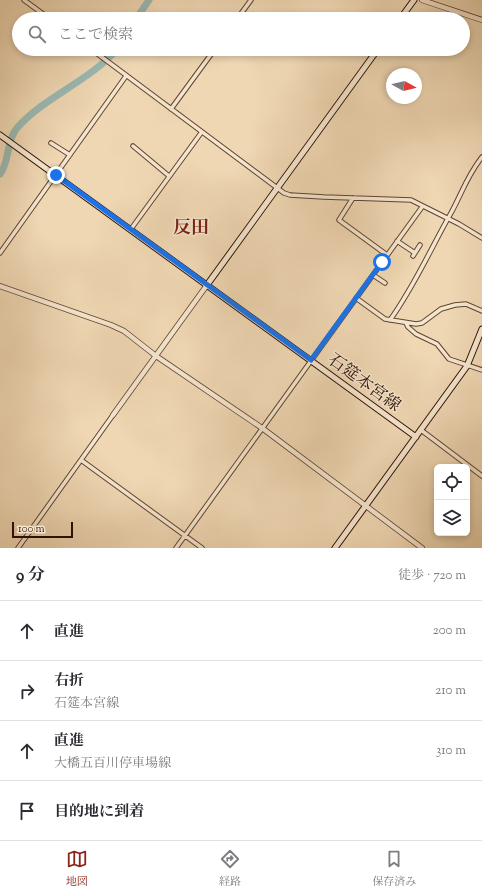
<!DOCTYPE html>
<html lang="ja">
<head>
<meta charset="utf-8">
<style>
  :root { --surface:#fff; --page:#f2f2f3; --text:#2b2b33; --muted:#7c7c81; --line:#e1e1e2; --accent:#8f2418 }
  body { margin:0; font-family:"Sorts Mill Goudy","Noto Serif JP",serif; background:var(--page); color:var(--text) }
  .controls { position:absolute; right:12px; bottom:12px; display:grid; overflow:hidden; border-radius:6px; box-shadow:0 2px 6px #0003 }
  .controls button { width:36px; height:36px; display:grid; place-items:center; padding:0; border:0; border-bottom:1px solid var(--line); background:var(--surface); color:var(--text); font:20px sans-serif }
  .compass { position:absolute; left:386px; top:68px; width:36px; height:36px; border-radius:50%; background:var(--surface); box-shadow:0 2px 6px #0003; rotate:98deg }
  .scale { position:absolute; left:12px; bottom:10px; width:61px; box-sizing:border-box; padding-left:4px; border:2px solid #2e1304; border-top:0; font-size:11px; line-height:14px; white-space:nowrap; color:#2e1304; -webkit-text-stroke:3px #f5e5ce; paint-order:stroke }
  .stop { position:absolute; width:12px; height:12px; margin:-9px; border:3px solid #1a73e8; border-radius:50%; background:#fff }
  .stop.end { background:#1a73e8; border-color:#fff; box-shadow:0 1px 4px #0008 }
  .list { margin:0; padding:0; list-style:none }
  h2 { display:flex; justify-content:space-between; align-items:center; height:52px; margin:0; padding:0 16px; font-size:17px }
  h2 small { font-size:13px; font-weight:400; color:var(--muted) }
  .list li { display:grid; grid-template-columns:26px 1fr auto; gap:12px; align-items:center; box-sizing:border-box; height:60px; padding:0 16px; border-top:1px solid var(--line) }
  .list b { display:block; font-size:15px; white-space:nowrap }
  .list p { margin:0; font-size:13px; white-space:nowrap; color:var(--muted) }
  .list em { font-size:13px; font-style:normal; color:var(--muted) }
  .icon { flex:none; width:22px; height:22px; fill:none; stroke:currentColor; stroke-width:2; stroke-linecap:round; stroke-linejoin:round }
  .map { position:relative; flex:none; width:482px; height:548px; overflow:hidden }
  .search { position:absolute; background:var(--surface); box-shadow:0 2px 6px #0003; left:12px; right:12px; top:12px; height:44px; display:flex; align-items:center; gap:10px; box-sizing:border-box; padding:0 14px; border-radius:22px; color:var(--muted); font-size:15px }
  .sheet { height:292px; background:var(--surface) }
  nav { display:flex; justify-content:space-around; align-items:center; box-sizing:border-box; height:56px; border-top:1px solid var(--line); background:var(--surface); font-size:11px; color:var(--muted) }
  nav a { display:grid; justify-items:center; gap:2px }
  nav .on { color:var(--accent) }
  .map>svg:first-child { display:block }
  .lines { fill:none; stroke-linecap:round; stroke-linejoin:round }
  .river { stroke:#9ab9b1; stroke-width:7 }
  .minor-casing { stroke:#5e4430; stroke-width:5.5 }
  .tertiary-casing { stroke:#5e4430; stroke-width:6 }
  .secondary-casing { stroke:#2e1304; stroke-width:7 }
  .minor { stroke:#f5e5ce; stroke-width:3.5 }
  .tertiary { stroke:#f5e5ce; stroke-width:4.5 }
  .secondary { stroke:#f5e5ce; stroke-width:5 }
  .route { stroke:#1a73e8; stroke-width:5 }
  .labels { text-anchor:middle; stroke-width:3; stroke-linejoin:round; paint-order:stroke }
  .street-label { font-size:17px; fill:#2e1304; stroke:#f5e5ce }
  .neighbourhood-label { font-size:18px; font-weight:bold; fill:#7a1f14; stroke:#f5e5ce }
</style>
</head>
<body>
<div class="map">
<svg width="482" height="548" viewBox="0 0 482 548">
  <rect width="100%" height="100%" fill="#efd7b3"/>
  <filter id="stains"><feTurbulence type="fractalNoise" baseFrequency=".005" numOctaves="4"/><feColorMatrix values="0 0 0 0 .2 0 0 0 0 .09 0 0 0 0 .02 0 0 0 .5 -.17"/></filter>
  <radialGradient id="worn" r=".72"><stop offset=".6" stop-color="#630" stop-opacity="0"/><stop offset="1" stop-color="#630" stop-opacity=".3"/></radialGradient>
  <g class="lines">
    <!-- river -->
    <path class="river" d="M136,19L149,0
      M0,174C10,161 6,141 17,128C44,97 90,81 117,49"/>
    <!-- minor casing -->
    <g class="minor-casing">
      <path id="minor" d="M24,0L50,19
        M237,19L251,0
        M91,49L284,193L290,195L324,197L411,200L459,224L482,238
        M171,109L215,49
        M51,143L70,155
        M133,146L169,176
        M353,198L339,220L387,255
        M131,229L201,133
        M397,241L415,253
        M0,253L126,76
        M413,256L420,245
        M373,275L385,283
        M356,298L385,319L416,324L422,323L441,309L455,305L466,304L482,311
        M390,320C414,287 431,248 451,213C462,193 467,176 482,157
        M406,323L408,327L416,334L437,344L449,359L482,370
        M421,430L482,476
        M81,460L202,548
        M18,548L113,415
        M176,548L422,207"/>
    </g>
    <!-- tertiary casing -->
    <g class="tertiary-casing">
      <path id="tertiary" d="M422,0L482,20
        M0,286L111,325L124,331L156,356L262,428L422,548
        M113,415L207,285"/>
    </g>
    <!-- secondary casing -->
    <g class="secondary-casing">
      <path id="secondary" d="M400,19L414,0
        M0,135L416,437
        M207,285L378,49
        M335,548L467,366L482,329"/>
    </g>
    <!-- minor -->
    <use href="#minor" class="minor"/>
    <!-- tertiary -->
    <use href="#tertiary" class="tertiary"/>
    <!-- secondary -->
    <use href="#secondary" class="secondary"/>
  </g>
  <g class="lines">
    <!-- route -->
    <path class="route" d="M56,175L311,360L382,262"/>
  </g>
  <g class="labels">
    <!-- street labels -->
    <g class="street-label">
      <text transform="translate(365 382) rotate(36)" y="6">石筵本宮線</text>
    </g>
    <!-- neighbourhood labels -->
    <g class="neighbourhood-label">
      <text x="191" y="233">反田</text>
    </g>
  </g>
  <rect width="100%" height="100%" filter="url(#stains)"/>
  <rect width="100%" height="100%" fill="url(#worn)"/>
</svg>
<div class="controls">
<button><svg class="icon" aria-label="locate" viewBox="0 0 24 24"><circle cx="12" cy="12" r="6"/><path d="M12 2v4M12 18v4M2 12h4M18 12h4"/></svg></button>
<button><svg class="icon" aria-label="layers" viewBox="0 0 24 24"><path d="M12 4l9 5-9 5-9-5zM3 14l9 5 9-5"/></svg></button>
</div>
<svg class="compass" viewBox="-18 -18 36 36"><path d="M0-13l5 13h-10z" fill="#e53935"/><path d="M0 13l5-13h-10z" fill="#7c7c81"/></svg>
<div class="scale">100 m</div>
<div class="stop" style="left:382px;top:262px"></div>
<div class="stop end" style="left:56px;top:175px"></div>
<div class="search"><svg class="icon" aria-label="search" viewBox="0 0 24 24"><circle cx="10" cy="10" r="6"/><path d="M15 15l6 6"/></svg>ここで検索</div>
</div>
<section class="sheet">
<h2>9 分<small>徒歩 · 720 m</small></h2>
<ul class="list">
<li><svg class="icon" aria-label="ahead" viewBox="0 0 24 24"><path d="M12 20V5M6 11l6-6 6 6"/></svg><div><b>直進</b></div><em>200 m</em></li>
<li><svg class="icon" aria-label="right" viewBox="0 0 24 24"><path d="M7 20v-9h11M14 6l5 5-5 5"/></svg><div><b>右折</b><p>石筵本宮線</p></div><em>210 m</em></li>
<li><svg class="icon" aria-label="ahead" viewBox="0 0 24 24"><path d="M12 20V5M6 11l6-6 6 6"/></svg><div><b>直進</b><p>大橋五百川停車場線</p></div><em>310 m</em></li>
<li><svg class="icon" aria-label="arrive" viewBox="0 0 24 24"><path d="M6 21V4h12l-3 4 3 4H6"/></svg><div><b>目的地に到着</b></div></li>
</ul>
</section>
<nav>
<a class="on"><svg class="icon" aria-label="map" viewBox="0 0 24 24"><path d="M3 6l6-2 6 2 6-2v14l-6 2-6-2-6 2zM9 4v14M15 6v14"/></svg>地図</a>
<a><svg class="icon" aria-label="directions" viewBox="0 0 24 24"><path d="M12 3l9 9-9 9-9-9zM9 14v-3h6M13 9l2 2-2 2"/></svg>経路</a>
<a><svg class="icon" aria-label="saved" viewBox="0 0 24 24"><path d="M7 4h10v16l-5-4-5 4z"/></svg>保存済み</a>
</nav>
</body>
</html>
